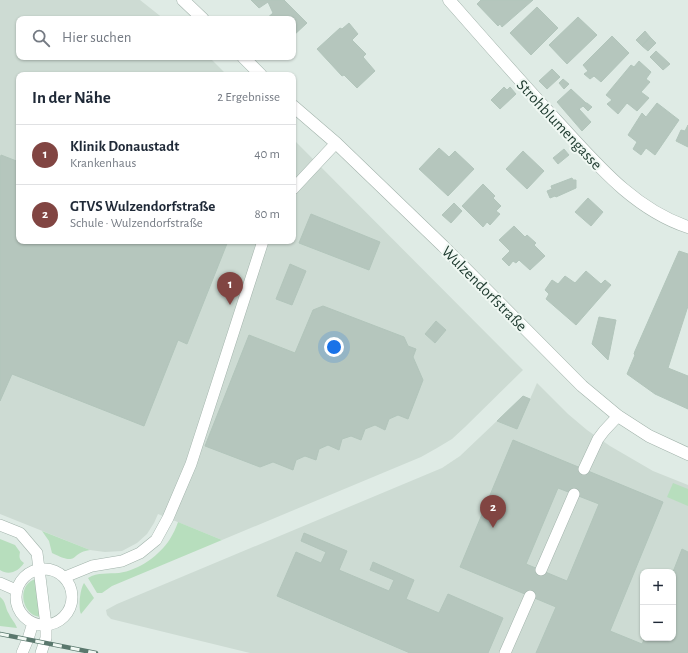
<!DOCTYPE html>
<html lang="de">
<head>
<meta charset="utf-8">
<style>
  :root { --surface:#fff; --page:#f2f2f3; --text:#1f2937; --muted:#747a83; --line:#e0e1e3; --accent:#814542 }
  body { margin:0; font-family:"Alegreya Sans",sans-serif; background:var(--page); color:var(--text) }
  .controls { position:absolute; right:12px; bottom:12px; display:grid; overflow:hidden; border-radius:8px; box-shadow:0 1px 3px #0004 }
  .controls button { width:36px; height:36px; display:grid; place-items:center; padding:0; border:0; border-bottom:1px solid var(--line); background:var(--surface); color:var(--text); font:20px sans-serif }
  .you { position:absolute; left:334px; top:347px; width:14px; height:14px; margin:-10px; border:3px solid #fff; border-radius:50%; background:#1a73e8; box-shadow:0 0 0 6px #1a73e833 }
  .badge { display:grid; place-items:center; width:26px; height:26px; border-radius:50%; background:var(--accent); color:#fff; font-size:13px; font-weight:700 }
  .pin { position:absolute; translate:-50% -33px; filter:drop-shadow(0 1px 2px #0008) }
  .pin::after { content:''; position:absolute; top:21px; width:14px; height:12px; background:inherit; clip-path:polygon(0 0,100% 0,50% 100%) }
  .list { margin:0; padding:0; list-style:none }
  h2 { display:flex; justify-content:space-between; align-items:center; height:52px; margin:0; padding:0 16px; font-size:17px }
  h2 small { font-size:13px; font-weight:400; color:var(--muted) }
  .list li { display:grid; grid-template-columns:26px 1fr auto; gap:12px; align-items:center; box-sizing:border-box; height:60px; padding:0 16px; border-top:1px solid var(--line) }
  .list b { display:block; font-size:15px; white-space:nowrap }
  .list p { margin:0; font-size:13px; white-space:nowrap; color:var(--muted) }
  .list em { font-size:13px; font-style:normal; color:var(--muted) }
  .icon { flex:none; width:22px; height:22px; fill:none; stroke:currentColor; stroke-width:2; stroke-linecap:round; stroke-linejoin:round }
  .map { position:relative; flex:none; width:688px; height:653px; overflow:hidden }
  .search { position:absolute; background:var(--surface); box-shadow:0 1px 3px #0004; left:16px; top:16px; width:280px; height:44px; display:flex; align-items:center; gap:10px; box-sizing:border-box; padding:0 14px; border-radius:8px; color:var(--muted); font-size:15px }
  .panel { position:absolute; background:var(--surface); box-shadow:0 1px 3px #0004; left:16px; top:72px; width:280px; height:172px; border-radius:8px }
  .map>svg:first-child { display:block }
  .built { fill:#cddbd3; fill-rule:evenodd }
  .green { fill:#b7debd }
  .building { fill:#b5c6bd; stroke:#b2c5bb; fill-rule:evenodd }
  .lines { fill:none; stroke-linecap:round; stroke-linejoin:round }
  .service-casing { stroke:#a2b3ab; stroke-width:12 }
  .minor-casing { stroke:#a2b3ab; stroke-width:13 }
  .service { stroke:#fff; stroke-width:11 }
  .minor { stroke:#fff; stroke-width:12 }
  .rail-casing { stroke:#5a786d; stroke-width:4.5 }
  .rail { stroke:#f0f8f3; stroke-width:3; stroke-dasharray:9; stroke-linecap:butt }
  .labels { text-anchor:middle; stroke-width:4; stroke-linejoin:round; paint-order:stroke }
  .street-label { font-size:16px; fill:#203c31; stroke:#f0f8f3 }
</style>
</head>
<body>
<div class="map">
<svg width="688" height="653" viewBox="0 0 688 653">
  <rect width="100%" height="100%" fill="#dfebe5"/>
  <!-- built -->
  <path class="built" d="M0,0H140L164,19H19V57H209L227,75H19V241H293V139L523,370L465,427L452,439L437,448L421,457L222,540L158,514L154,523L147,534L137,543L122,551L105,552L90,550L0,514Z
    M537,383L568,414L587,430L610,446L653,471L688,485V653H250L111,619L107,615L106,610L117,604L442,468L460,456L523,396L530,399ZM643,572H673V638H643Z"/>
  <!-- green -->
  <path class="green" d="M673,483L688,489V506L667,497Z
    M178,522L222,540L112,586L102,593H97L88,578C98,572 108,574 119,573C139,570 159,556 170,539C173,534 176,528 178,522Z
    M42,531L90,550C69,553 80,567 52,553L49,541Z
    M0,539L15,545L20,552C19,557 19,560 24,563C19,571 9,576 0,570Z
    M36,579L41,617C21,616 16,584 36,579Z
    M84,583L94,598L81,614C78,608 80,589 84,583Z
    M0,597C6,601 5,608 9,614C11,619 15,622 17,628L0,626Z"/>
  <!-- building -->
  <path class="building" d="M251,0H284L307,23L293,36V19H266L273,13L268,2L259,8Z
    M481,0H533L502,27L500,24L498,26L477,4Z
    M537,7L558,28L531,55L510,33Z
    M578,17L597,35L567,64L549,45Z
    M349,23L358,34L352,40L366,54L363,57L375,71L357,88L344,75L342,76L317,49L340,28L342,29Z
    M645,31L650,37L642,46L636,40Z
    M612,36L629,53L601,82L594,76L590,79L584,74L588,71L583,65Z
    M650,37L656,43L648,51L642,46Z
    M656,51L670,64L663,70L650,57Z
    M639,61L651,72L646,79L650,82L641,92L649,98L637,111L627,103L618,114L607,104L612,100L606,95L631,65L634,67Z
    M552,69L560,77L547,89L539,81Z
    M563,79L569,84L564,89L559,83Z
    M504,87L507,90L510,87L516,94L500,109L491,100Z
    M571,89L586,103H587L592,107L588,111L583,106L579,109L591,122L582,131L557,102Z
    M657,103L679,120L655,155L646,148L641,155L633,149L637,142L628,135L642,113L646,117Z
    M688,125V147L676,141L681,130L685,131Z
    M439,148L449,157L455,151L474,169L448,196L419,169Z
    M564,149L569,155L558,164L553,158Z
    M523,151L544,171L527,189L506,169Z
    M1,155L19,162V241H228L187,344L178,340L144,426L12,374L0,401V159Z
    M572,178L573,180H576V188L556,197L555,196L550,198L547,191L552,189L551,186Z
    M483,184L495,196L493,198L501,206L496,211L500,214L490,225L487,222L483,227L462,206Z
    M588,198L603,212L591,226L575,212Z
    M454,203L462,211L451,223L442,215Z
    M311,214L380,242L369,270L299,243Z
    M514,226L525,237L527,235L536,243L534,245L545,256L530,270L519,260L516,263L513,261L509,266L502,259L510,251L499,240Z
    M679,251L688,254V306L668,368L688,376V409L655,394L627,374L635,355L634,354L635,351Z
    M290,264L306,271L292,305L276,299Z
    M586,271L601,284L605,280L611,285L576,325L546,299L549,294L545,290L552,280L558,284L565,276L575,283Z
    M323,306L404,337L408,346L416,349L413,357L423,380L408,419L398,415L389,419L385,430L375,425L365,429L361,440L351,436L342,439L339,450L328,445L319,449L316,460L305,456L296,460L293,470L273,462L260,467L205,446L249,335L295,353L313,310Z
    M599,317L616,320L608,360L592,344Z
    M436,321L446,330L435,343L425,334Z
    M523,396L530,399L517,429L497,421Z
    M513,440L663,502L610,631L642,644L645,638H673V572L682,549L688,552V653H536L556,607L460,567ZM558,488L599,504L567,581L526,564Z
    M304,533L347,551L339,570L389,591L394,580L370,570L373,562L414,580L406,599L439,613L448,594L503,618L488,653H410L277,596L296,552L321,563L326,552L301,541Z"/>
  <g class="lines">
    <!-- service casing -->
    <g class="service-casing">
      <path id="service" d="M293,189L336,143
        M584,469L598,439L604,431L618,416
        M0,525L20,533L37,553L46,625V638L41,653
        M16 597a28 28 0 1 1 56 0a28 28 0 1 1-56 0Z
        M541,570L574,494
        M65,577L92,566L122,561L140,553L156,540L168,518L191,464L263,241
        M0,583L16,590
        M22,653L28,639L33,623
        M505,653L530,596"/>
    </g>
    <!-- minor casing -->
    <g class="minor-casing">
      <path id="minor" d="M183,0L203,19
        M449,0C485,41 520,81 557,121C595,162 633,209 688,227
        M243,57L261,75
        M293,106L336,143L443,246L582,386L618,416L649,436L688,454"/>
    </g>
    <!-- service -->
    <use href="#service" class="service"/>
    <!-- minor -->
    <use href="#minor" class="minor"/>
    <!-- rail casing -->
    <g class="rail-casing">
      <path id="rail" d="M0,634L96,653"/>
    </g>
    <!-- rail -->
    <use href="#rail" class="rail"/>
  </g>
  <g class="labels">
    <!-- street labels -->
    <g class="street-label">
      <text transform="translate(560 124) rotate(47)" y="6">Strohblumengasse</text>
      <text transform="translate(485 288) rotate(45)" y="6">Wulzendorfstraße</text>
    </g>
  </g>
</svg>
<div class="controls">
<button>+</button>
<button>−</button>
</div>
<div class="you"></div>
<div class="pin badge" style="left:230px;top:305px">1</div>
<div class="pin badge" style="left:493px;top:528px">2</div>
<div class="search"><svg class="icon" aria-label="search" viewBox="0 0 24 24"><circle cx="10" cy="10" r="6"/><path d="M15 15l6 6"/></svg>Hier suchen</div>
<section class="panel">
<h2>In der Nähe<small>2 Ergebnisse</small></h2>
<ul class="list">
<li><span class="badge">1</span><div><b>Klinik Donaustadt</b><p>Krankenhaus</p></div><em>40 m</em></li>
<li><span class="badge">2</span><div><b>GTVS Wulzendorfstraße</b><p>Schule · Wulzendorfstraße</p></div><em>80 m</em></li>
</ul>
</section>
</div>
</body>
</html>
